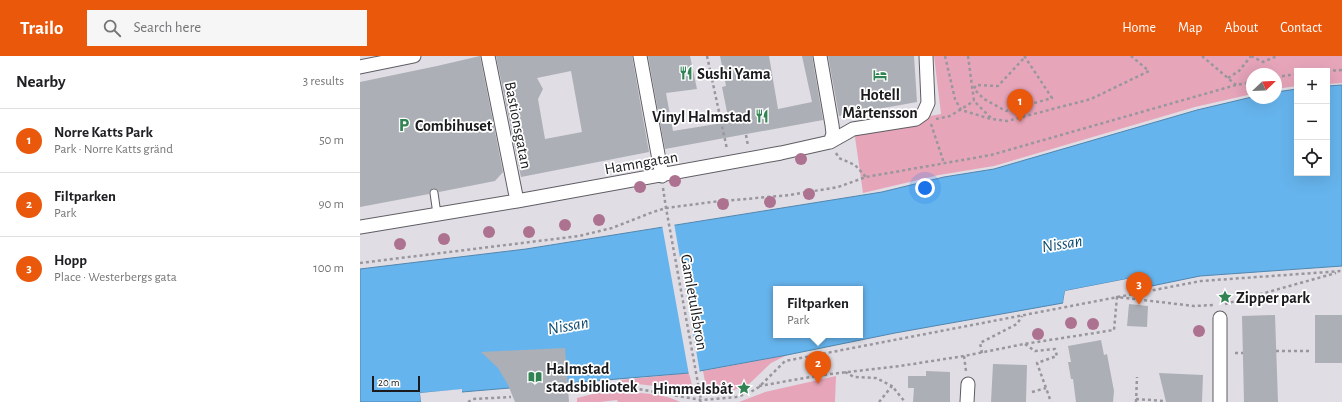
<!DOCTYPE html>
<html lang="en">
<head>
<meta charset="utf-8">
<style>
  :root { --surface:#fff; --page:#f6f6f6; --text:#202124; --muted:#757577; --line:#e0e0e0; --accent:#ea580c }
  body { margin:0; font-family:"Alegreya Sans",sans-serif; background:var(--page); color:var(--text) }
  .controls { position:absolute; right:12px; top:12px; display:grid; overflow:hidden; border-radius:0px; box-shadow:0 4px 16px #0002 }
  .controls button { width:36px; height:36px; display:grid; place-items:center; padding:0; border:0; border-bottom:1px solid var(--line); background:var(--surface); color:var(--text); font:20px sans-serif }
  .compass { position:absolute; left:886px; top:12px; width:36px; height:36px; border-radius:50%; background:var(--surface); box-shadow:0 4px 16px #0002; rotate:67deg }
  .scale { position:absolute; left:12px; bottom:10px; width:48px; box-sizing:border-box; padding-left:4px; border:2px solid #1b1a1d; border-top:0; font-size:11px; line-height:14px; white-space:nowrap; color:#1b1a1d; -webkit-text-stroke:3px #fff; paint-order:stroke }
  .you { position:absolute; left:565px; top:132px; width:14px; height:14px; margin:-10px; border:3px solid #fff; border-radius:50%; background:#1a73e8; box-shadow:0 0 0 6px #1a73e833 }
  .badge { display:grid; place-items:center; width:26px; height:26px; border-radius:50%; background:var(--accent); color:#fff; font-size:13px; font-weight:700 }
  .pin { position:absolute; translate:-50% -33px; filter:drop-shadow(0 1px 2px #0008) }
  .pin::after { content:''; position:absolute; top:21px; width:14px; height:12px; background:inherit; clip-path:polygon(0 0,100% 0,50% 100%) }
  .popup { position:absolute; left:413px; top:230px; width:90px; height:52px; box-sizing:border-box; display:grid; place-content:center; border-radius:0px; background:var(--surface); filter:drop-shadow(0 1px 3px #0005); font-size:13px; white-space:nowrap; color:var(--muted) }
  .popup b { font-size:15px; color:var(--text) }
  .popup::after { content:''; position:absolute; left:50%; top:100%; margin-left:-8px; border:8px solid transparent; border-top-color:var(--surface) }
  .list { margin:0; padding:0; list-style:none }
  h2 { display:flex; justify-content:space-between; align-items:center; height:52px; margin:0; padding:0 16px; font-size:17px }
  h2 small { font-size:13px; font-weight:400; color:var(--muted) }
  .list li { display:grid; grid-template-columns:26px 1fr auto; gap:12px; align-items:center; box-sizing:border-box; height:64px; padding:0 16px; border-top:1px solid var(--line) }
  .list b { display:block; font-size:15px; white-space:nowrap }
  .list p { margin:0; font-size:13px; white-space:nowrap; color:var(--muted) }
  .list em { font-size:13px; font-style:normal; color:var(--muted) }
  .icon { flex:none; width:22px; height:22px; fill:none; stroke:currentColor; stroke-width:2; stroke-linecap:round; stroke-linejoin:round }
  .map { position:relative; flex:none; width:982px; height:346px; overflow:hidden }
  header { display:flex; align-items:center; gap:24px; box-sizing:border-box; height:56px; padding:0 20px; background:var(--accent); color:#fff }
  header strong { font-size:19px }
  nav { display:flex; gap:22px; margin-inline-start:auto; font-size:14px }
  .search { width:280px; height:36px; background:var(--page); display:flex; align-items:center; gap:10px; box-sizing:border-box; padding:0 14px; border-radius:0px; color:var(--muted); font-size:15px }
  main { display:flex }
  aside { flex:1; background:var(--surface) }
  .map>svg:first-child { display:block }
  .green { fill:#e7a5ba }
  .water { fill:#66b4ed; stroke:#5086af; fill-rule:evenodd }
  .pier { fill:#e0dde5 }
  .building { fill:#acafb6; fill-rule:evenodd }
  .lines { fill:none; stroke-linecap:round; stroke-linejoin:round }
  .lane-casing { stroke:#5f5d63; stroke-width:9 }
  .street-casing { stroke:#5f5d63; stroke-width:15 }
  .path { stroke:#99979d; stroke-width:2.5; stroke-dasharray:3 3; stroke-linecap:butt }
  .lane { stroke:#fff; stroke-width:7 }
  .street { stroke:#fff; stroke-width:13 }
  .tree { fill:#ad7290 }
  .labels { text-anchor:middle; stroke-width:3.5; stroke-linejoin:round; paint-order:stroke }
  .poi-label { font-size:16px; font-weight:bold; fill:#1b1a1d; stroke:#fff; text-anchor:start }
  .street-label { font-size:16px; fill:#1b1a1d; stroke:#fff }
  .water-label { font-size:17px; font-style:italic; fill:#0c4a6f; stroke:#fff }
</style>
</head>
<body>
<header>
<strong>Trailo</strong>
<div class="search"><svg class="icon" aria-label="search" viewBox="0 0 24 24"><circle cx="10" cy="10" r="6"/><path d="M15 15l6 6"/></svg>Search here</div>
<nav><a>Home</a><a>Map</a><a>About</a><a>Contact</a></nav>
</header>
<main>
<aside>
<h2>Nearby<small>3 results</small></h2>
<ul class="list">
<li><span class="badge">1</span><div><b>Norre Katts Park</b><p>Park · Norre Katts gränd</p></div><em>50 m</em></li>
<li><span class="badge">2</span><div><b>Filtparken</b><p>Park</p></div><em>90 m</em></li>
<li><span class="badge">3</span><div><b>Hopp</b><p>Place · Westerbergs gata</p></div><em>100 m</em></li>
</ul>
</aside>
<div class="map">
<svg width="982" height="346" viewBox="0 0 982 346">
  <rect width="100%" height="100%" fill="#e0dde5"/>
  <!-- green -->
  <path class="green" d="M574,0H982V27L967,28V15H937V30L916,33V18H892V38L835,51L634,110L579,119L503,137L494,74L581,58Z
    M427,299L411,307L389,328L374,334L360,338L346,331L343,315Z
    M329,317L333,333L328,334L261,326L260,324Z
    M476,320L475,346H379L405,336Z
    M245,335C266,336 302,336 320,346H258L257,344L240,346H217V342Z"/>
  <!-- water -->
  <path class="water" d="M982,29V210L840,220L777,233V221L705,235L703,247L535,277L427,299L329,317L102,336L101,334L60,337L61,346H0V213L166,193L522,136L584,121L634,113L837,54L892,41L916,42V36L937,33V117H967V30ZM416,233H500V279H416Z"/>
  <!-- pier -->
  <path class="pier" d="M314,167L340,317L329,319L302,169Z
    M777,221V233L775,234V224L707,236L705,246L703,247L705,235Z
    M102,333V336L62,339L63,346H61L60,337Z"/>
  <!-- building -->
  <path class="building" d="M120,0L143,116L135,125L79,136L76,133L73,132L70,135L69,138L0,151V26L77,10Z
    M136,0H272L289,96L161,121ZM211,15L222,76L185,83L178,43L183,33L177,22Z
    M288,0H330L337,33L306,37L313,75L369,66L362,31L366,30L360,0H409L418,53L452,46L442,0H452L463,64L305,93Z
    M468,0H554L557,46L479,60Z
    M769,248L788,250L787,271L767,270Z
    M915,259L918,346H884L882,260Z
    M955,259H982V307H955Z
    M741,284L744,299L747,298L754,335L753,346H716L713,323H711L708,306H711L708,290Z
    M205,292L209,346H155L148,329L138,312L121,296Z
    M633,308L667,309L666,346H631Z
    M566,315L590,316V346H553L554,332H548V320H566Z
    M799,317L843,319L842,346H806Z"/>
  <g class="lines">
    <!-- lane casing -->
    <g class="lane-casing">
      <path id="lane" d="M74,137L77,158"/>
    </g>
    <!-- street casing -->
    <g class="street-casing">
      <path id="street" d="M128,0L157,145
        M280,0L302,120
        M460,0L472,69L473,78L470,86
        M0,11L54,0
        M0,171L157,145L421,97L470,86L493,73L556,63L563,58L568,47L566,0
        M860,262V346
        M607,346L608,328"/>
    </g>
    <!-- path -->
    <path class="path" d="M347,0L367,93
      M585,0L595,43L601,54L631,63
      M608,0L614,45L632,63L647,65L731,43L789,15L771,0
      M664,0L665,1L692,42L646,55L624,43L614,33L616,29L638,30L665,1L666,0
      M842,0L876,29
      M891,0L903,6L917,0
      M967,15L982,14
      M916,21L937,18
      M868,22L879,15L891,0
      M576,63L590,60L614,45
      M571,68L584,107
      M386,79L388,90
      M476,97L479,102L495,109L506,121
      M303,132L306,152L341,344L340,346
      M0,207L219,180L252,172L293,156L306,152L352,146L430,139L478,131L506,121L631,99L876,29L892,26
      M865,248L976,217
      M665,288L675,295L695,293L697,300L677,307L691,346
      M916,295H951
      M622,297L620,287L657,268L662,260
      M875,297H883
      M604,300L606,315
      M485,316L494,321L516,322L532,330
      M399,330L462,319L540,310L604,300L664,288L754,274L757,241L834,250L854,249
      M208,336L244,331L273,332L341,344L376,341L389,337L399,331L425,305L841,225L982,215
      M672,336L686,332
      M776,343L804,345
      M108,346L113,343L151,341
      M519,346L532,330L545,346
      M776,346L777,321"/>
    <!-- lane -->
    <use href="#lane" class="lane"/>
    <!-- street -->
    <use href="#street" class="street"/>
  </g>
  <!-- trees -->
  <g class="tree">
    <circle cx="441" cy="103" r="6"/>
    <circle cx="315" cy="125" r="6"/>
    <circle cx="280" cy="131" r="6"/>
    <circle cx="449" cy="138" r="6"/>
    <circle cx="410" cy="146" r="6"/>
    <circle cx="363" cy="148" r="6"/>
    <circle cx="239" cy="164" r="6"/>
    <circle cx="205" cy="169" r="6"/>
    <circle cx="129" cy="176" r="6"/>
    <circle cx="169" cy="176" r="6"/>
    <circle cx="84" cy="183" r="6"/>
    <circle cx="40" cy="188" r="6"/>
    <circle cx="711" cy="267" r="6"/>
    <circle cx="733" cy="268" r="6"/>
    <circle cx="839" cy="275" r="6"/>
    <circle cx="678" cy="278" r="6"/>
  </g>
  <!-- icons -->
  <defs>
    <g id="restaurant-bare" transform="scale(1.08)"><path d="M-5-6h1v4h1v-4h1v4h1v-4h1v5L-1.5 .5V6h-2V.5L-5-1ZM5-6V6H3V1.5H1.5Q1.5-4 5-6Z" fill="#328353" stroke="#fff" stroke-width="2.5" paint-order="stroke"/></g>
    <g id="hotel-bare" transform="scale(1.08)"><path d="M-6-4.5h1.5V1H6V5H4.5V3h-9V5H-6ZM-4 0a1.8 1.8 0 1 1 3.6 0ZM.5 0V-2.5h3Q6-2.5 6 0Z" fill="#328353" stroke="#fff" stroke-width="2.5" paint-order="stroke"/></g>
    <g id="parking-bare" transform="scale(1.08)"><path d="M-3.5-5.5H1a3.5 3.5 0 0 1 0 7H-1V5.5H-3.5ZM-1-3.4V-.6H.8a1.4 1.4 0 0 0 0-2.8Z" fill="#328353" stroke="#fff" stroke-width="2.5" paint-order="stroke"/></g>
    <g id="sight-bare" transform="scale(1.08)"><path d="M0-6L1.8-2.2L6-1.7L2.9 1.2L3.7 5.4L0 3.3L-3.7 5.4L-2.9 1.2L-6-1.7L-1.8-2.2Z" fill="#328353" stroke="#fff" stroke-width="2.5" paint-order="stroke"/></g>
    <g id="library-bare" transform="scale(1.08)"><path d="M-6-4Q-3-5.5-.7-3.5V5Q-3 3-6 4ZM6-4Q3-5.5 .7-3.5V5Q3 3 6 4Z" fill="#328353" stroke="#fff" stroke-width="2.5" paint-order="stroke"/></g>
  </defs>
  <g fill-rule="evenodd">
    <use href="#restaurant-bare" x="326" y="17"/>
    <use href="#hotel-bare" x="520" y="19"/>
    <use href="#restaurant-bare" x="402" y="60"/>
    <use href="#parking-bare" x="44" y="69"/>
    <use href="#sight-bare" x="865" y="241"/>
    <use href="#library-bare" x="175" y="321"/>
    <use href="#sight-bare" x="384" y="332"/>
  </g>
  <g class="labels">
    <!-- poi labels -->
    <g class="poi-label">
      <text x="337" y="23">Sushi Yama</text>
      <text x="520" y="44" text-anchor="middle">Hotell<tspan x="520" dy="18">Mårtensson</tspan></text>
      <text x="391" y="66" text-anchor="end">Vinyl Halmstad</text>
      <text x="55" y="75">Combihuset</text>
      <text x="876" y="247">Zipper park</text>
      <text x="186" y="318">Halmstad<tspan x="186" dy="18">stadsbibliotek</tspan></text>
      <text x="373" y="338" text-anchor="end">Himmelsbåt</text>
    </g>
    <!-- street labels -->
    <g class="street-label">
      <text transform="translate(159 69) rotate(79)" y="6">Bastionsgatan</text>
      <text transform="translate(281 106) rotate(-10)" y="6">Hamngatan</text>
      <text transform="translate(335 246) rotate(80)" y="6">Gamletullsbron</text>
    </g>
    <!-- water labels -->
    <g class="water-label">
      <text transform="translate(702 187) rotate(-9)" y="6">Nissan</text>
      <text transform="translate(208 269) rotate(-10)" y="6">Nissan</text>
    </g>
  </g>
</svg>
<div class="controls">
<button>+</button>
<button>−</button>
<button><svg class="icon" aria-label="locate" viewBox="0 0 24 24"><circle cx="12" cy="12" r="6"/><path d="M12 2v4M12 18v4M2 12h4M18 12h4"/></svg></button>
</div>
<svg class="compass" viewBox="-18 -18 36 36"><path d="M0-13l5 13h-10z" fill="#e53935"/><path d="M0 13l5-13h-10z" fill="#757577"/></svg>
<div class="scale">20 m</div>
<div class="you"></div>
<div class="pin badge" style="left:660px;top:66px">1</div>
<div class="pin badge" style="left:458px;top:328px">2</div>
<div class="popup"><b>Filtparken</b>Park</div>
<div class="pin badge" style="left:779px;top:249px">3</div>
</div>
</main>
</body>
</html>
